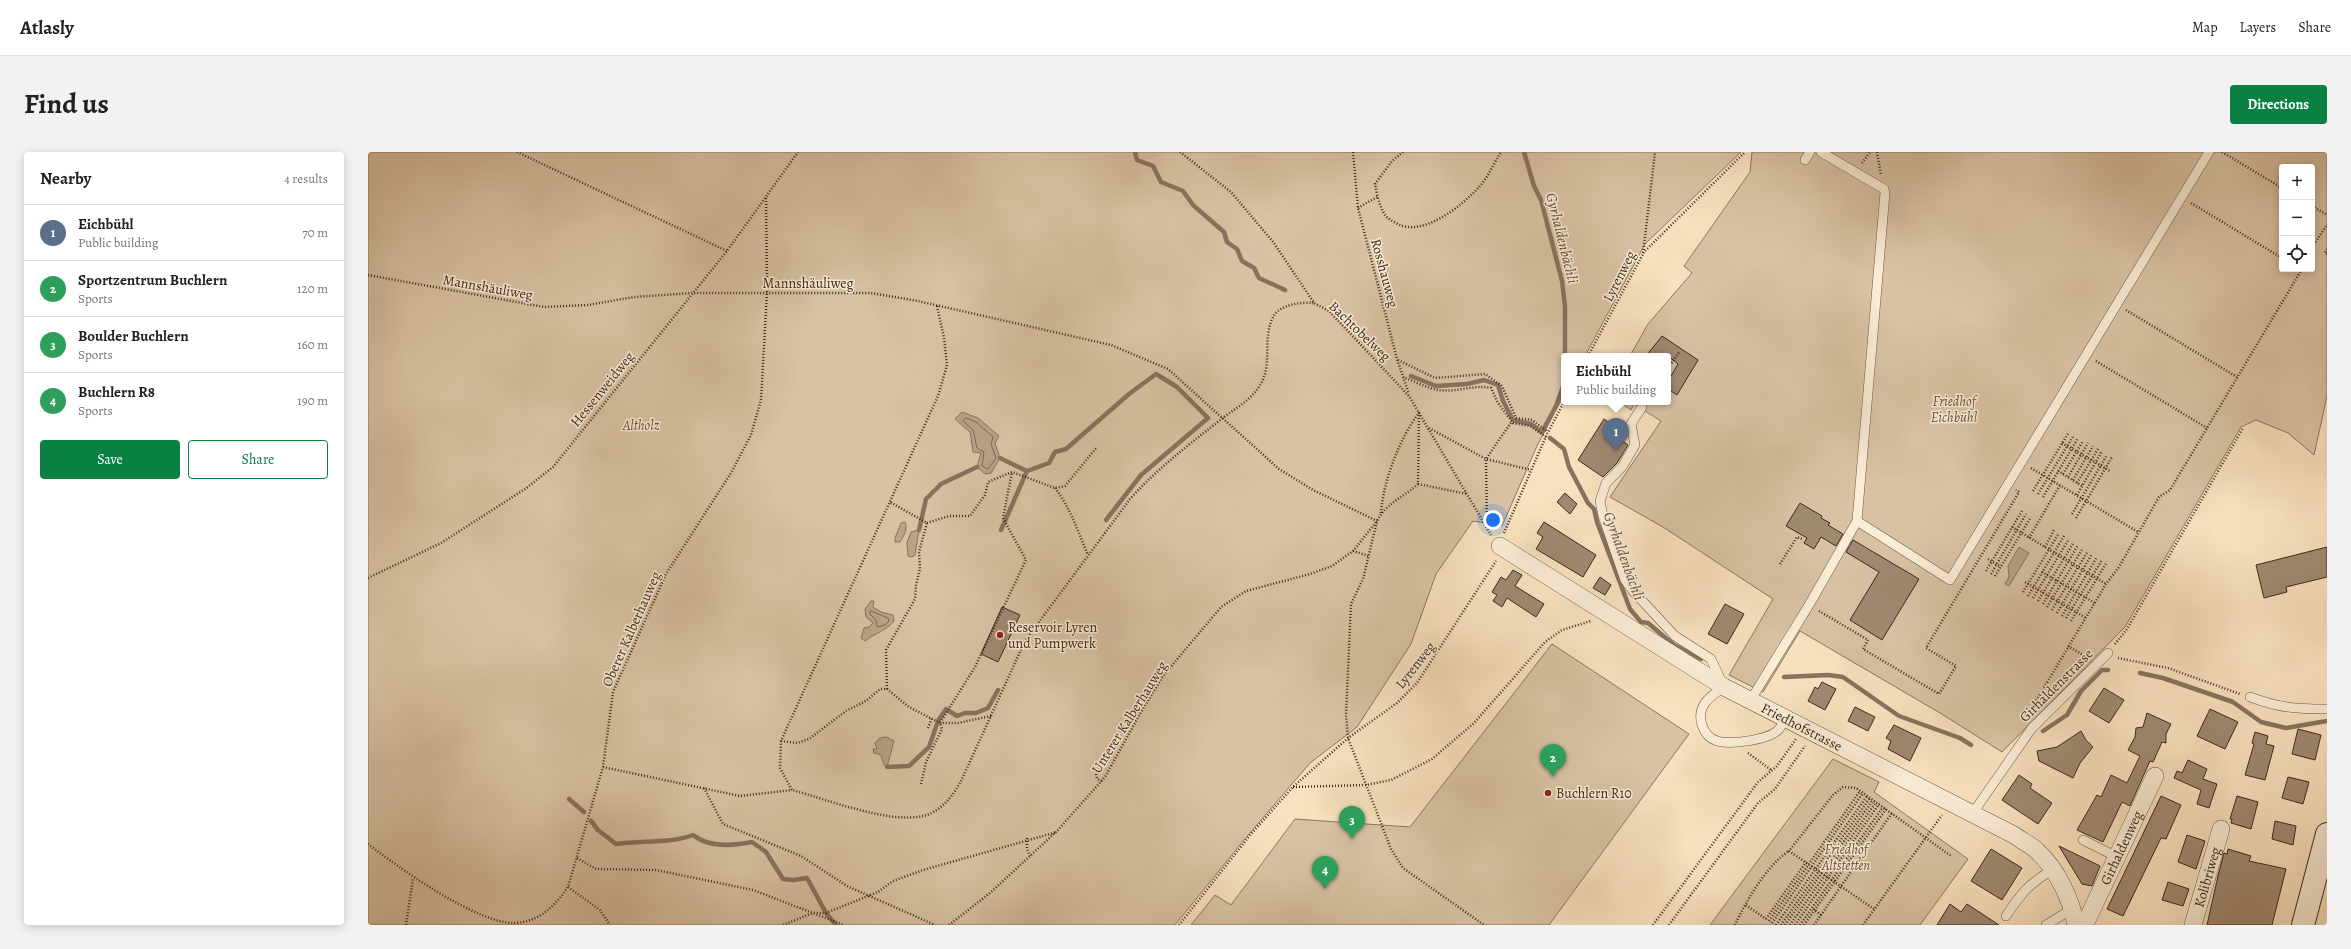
<!DOCTYPE html>
<html lang="en">
<head>
<meta charset="utf-8">
<style>
  :root { --surface:#fff; --page:#f2f2f2; --text:#202124; --muted:#757577; --line:#e0e0e0; --accent:#0b8043 }
  body { margin:0; font-family:Alegreya,serif; background:var(--page); color:var(--text) }
  .controls { position:absolute; right:12px; top:12px; display:grid; overflow:hidden; border-radius:4px; box-shadow:0 2px 10px #0003 }
  .controls button { width:36px; height:36px; display:grid; place-items:center; padding:0; border:0; border-bottom:1px solid var(--line); background:var(--surface); color:var(--text); font:20px sans-serif }
  .you { position:absolute; left:1125px; top:368px; width:14px; height:14px; margin:-10px; border:3px solid #fff; border-radius:50%; background:#1a73e8; box-shadow:0 0 0 6px #1a73e833 }
  .badge { display:grid; place-items:center; width:26px; height:26px; border-radius:50%; background:var(--accent); color:#fff; font-size:13px; font-weight:700 }
  .pin { position:absolute; translate:-50% -33px; filter:drop-shadow(0 1px 2px #0008) }
  .pin::after { content:''; position:absolute; top:21px; width:14px; height:12px; background:inherit; clip-path:polygon(0 0,100% 0,50% 100%) }
  .popup { position:absolute; left:1193px; top:201px; width:110px; height:52px; box-sizing:border-box; display:grid; place-content:center; border-radius:4px; background:var(--surface); filter:drop-shadow(0 1px 3px #0005); font-size:13px; white-space:nowrap; color:var(--muted) }
  .popup b { font-size:15px; color:var(--text) }
  .popup::after { content:''; position:absolute; left:50%; top:100%; margin-left:-8px; border:8px solid transparent; border-top-color:var(--surface) }
  .list { margin:0; padding:0; list-style:none }
  h2 { display:flex; justify-content:space-between; align-items:center; height:52px; margin:0; padding:0 16px; font-size:17px }
  h2 small { font-size:13px; font-weight:400; color:var(--muted) }
  .list li { display:grid; grid-template-columns:26px 1fr auto; gap:12px; align-items:center; box-sizing:border-box; height:56px; padding:0 16px; border-top:1px solid var(--line) }
  .list b { display:block; font-size:15px; white-space:nowrap }
  .list p { margin:0; font-size:13px; white-space:nowrap; color:var(--muted) }
  .list em { font-size:13px; font-style:normal; color:var(--muted) }
  .actions { display:flex; gap:8px; padding:12px 16px }
  .actions a { flex:1; padding:9px 0; border:1px solid var(--accent); border-radius:4px; text-align:center; font-size:14px; color:var(--accent) }
  .actions .main { background:var(--accent); color:#fff }
  .icon { flex:none; width:22px; height:22px; fill:none; stroke:currentColor; stroke-width:2; stroke-linecap:round; stroke-linejoin:round }
  .map { position:relative; flex:none; width:1959px; height:773px; overflow:hidden; border-radius:4px }
  header { display:flex; align-items:center; gap:24px; box-sizing:border-box; height:56px; padding:0 20px; background:var(--surface); border-bottom:1px solid var(--line) }
  header strong { font-size:19px }
  nav { display:flex; gap:22px; margin-inline-start:auto; font-size:14px }
  .intro { display:flex; align-items:center; justify-content:space-between; box-sizing:border-box; height:96px; padding:0 24px }
  h1 { margin:0; font-size:28px }
  .button { padding:10px 18px; border-radius:4px; background:var(--accent); color:#fff; font-size:14px; font-weight:700 }
  main { display:flex; gap:24px; padding:0 24px }
  aside { flex:1; background:var(--surface); border-radius:4px; box-shadow:0 2px 10px #0003 }
  .map>svg:first-child { display:block }
  .green { fill:#d8c2a3; stroke:#8b7660; fill-rule:evenodd }
  .water { fill:#b9a288; stroke:#88725e }
  .lines { fill:none; stroke-linecap:round; stroke-linejoin:round }
  .shore { stroke:#7c6653; stroke-width:1 }
  .stream { stroke:#88725e; stroke-width:4.5 }
  .building { fill:#9f8971; stroke:#3e291e }
  .lane-casing { stroke:#6c5746; stroke-width:10 }
  .street-casing { stroke:#6c5746; stroke-width:18 }
  .secondary-casing { stroke:#3e291e; stroke-width:24 }
  .path { stroke:#3e291e; stroke-width:2.5; stroke-dasharray:1 2; stroke-linecap:butt }
  .lane { stroke:#faecd5; stroke-width:9 }
  .street { stroke:#faecd5; stroke-width:17 }
  .secondary { stroke:#faecd5; stroke-width:22 }
  .poi-dot { fill:#8f2418; stroke:#faecd5; stroke-width:1.5 }
  .labels { text-anchor:middle; stroke-width:3; stroke-linejoin:round; paint-order:stroke }
  .street-label { font-size:14px; fill:#3e291e; stroke:#faecd5 }
  .park-label { font-size:14px; font-style:italic; fill:#644f3f; stroke:#faecd5 }
  .poi-label { font-size:14px; fill:#3e291e; stroke:#faecd5; text-anchor:start }
  .water-label { font-size:15px; font-style:italic; fill:#634d3e; stroke:#faecd5 }
</style>
</head>
<body>
<header>
<strong>Atlasly</strong>
<nav><a>Map</a><a>Layers</a><a>Share</a></nav>
</header>
<div class="intro"><h1>Find us</h1><a class="button">Directions</a></div>
<main>
<aside>
<h2>Nearby<small>4 results</small></h2>
<ul class="list">
<li><span class="badge" style="background:#5c6f8a">1</span><div><b>Eichbühl</b><p>Public building</p></div><em>70 m</em></li>
<li><span class="badge" style="background:#2e9e5b">2</span><div><b>Sportzentrum Buchlern</b><p>Sports</p></div><em>120 m</em></li>
<li><span class="badge" style="background:#2e9e5b">3</span><div><b>Boulder Buchlern</b><p>Sports</p></div><em>160 m</em></li>
<li><span class="badge" style="background:#2e9e5b">4</span><div><b>Buchlern R8</b><p>Sports</p></div><em>190 m</em></li>
</ul>
<div class="actions"><a class="main">Save</a><a>Share</a></div>
</aside>
<div class="map">
<svg width="1959" height="773" viewBox="0 0 1959 773">
  <rect width="100%" height="100%" fill="#f8e1be"/>
  <filter id="stains"><feTurbulence type="fractalNoise" baseFrequency=".005" numOctaves="4"/><feColorMatrix values="0 0 0 0 .2 0 0 0 0 .09 0 0 0 0 .02 0 0 0 .5 -.17"/></filter>
  <radialGradient id="worn" r=".72"><stop offset=".6" stop-color="#630" stop-opacity="0"/><stop offset="1" stop-color="#630" stop-opacity=".3"/></radialGradient>
  <!-- green -->
  <path class="green" d="M0,0H1373L1277,92L1217,204H1196V243L1169,294L1134,374L1105,369L1068,422L1043,492L989,575L942,611L876,688L807,773H0Z
    M1384,0H1959V244L1946,303L1920,281L1888,268L1873,275L1757,475L1634,600L1572,561L1432,479L1395,540L1361,523L1405,447L1295,375L1242,345L1293,269L1266,252L1263,258L1252,250H1300V204H1262L1280,172L1324,121L1316,114L1382,20ZM1914,15H1944V117H1914Z
    M1184,492L1321,582L1181,773H823L847,743L863,753L927,667L1042,675Z
    M1465,607L1511,630L1506,640L1600,707L1552,773H1342Z"/>
  <!-- water -->
  <path class="water" d="M594,260L610,266L631,284L627,291L632,306L623,321L617,322L609,315L613,301L605,300L602,280L587,267Z
    M537,370C540,377 536,384 532,390H527V386L533,371Z
    M551,378L547,403L544,405L540,404L539,391L543,380Z
    M1651,395L1661,401L1641,434L1637,432L1641,425L1640,414Z
    M503,449H506L505,455L513,460L525,463L526,469C518,479 507,481 497,489L493,486L496,476L501,475L505,471L498,465L497,457Z
    M518,585L526,589L519,615L516,613L513,603L506,601L505,597H509L507,591L512,586Z"/>
  <g class="lines">
    <!-- shore -->
    <path class="shore" d="M598,266L608,270L625,285L623,292L628,306L620,317L614,314L616,300L609,296L605,278L595,269Z
      M503,459L520,466L521,469L517,473L509,475L508,468L502,462Z"/>
    <!-- stream -->
    <path class="stream" d="M767,0L769,8L785,14L793,30L815,39L825,53L856,80L859,90L869,97L874,109L886,116L891,126L917,138
      M1156,0L1166,34L1173,48L1194,129L1197,154V204
      M1043,224L1068,234L1099,232L1116,228L1130,233L1135,249L1145,268L1163,272L1174,280
      M1174,280L1188,254L1196,232
      M1182,286L1196,297L1201,315L1220,351L1226,357L1229,370L1262,457L1273,470L1280,471L1306,493L1333,507
      M632,306L659,319L681,311L687,300L698,297L761,242L788,222L809,235L840,266L773,323L738,368
      M551,378L558,347L573,332L609,315
      M633,378L659,319
      M1772,521L1795,526L1865,550L1893,570L1918,576L1959,569
      M1416,525L1460,523L1475,525L1531,564L1592,586L1603,593
      M1675,579L1699,563L1713,539L1734,518H1740
      M519,615L541,614L561,595L570,569L578,557L589,564L597,561H608L620,556L630,538
      M201,647L216,660
      M223,669L230,678L248,692C273,688 301,692 325,683C341,696 364,694 384,690L398,700L415,727L425,728L439,726L458,761L468,773"/>
  </g>
  <!-- building -->
  <path class="building" d="M1294,184L1330,208L1309,243L1300,237V229L1310,212L1300,204H1278Z
    M1236,267L1247,275L1243,281L1260,293L1249,311L1235,325L1210,308Z
    M1197,341L1209,352L1202,362L1189,350Z
    M1432,351L1454,364L1453,366L1462,371L1460,373L1475,382L1468,394L1453,385L1446,397L1436,391L1439,386L1418,374Z
    M1176,370L1228,403L1215,425L1168,397L1175,385L1169,381Z
    M1485,388L1551,427L1514,488L1482,468L1511,420L1478,400Z
    M1959,395V425L1918,435L1919,440L1896,446L1888,413Z
    M1145,418L1154,423L1147,434L1176,452L1168,465L1139,446L1134,455L1125,449L1129,443L1124,440L1133,425L1138,428Z
    M1232,425L1243,433L1237,443L1225,436Z
    M1357,452L1376,462L1359,492L1340,482Z
    M634,455L652,463L630,510L613,502Z
    M1454,530L1468,537L1457,558L1440,549L1447,535L1450,537Z
    M1736,536L1756,548L1741,571L1721,559Z
    M1487,555L1507,565L1500,579L1480,569Z
    M1842,557L1870,570L1857,597L1829,584Z
    M1779,561L1803,572L1798,582V591L1794,590L1785,610L1782,609L1762,654L1754,650L1735,690L1709,678L1729,643L1733,645L1743,623L1759,631L1772,604L1760,598L1767,585L1768,576L1775,575Z
    M1526,573L1553,586L1542,609L1520,597L1523,589L1518,586Z
    M1930,577L1953,583L1947,608L1924,602Z
    M1713,579L1718,588L1725,595L1712,611L1705,626L1671,609L1669,599L1689,595Z
    M1887,580L1900,584L1898,592L1906,594L1897,628L1877,623L1886,592L1884,591Z
    M1820,608L1839,617L1835,627L1849,632L1841,656L1829,652L1833,638L1806,626L1809,619L1814,621Z
    M1651,623L1664,632L1662,636L1684,651L1670,672L1634,648Z
    M1920,625L1941,630L1935,652L1914,646Z
    M1793,644L1813,653L1798,687L1793,686L1755,764L1739,757Z
    M1869,644L1890,650L1883,677L1863,671L1864,667H1862Z
    M1907,669L1928,674L1925,693L1904,687Z
    M1819,683L1837,689L1828,717L1810,710Z
    M1691,694L1732,714L1724,734L1714,732Z
    M1623,697L1654,716L1634,748L1603,729Z
    M1860,697L1883,704L1881,709L1918,717L1904,773H1839L1850,724L1856,701L1859,702Z
    M1800,730L1821,737L1815,754L1794,748Z
    M1582,752L1593,760L1599,752L1631,773H1569Z"/>
  <g class="lines">
    <!-- lane casing -->
    <g class="lane-casing">
      <path id="lane" d="M1437,8L1442,0
        M1274,255L1263,272L1267,293L1254,315L1238,331L1232,349L1235,364L1257,428L1264,438L1307,484L1343,507L1356,535C1349,540 1342,544 1337,551C1328,564 1334,584 1349,589C1362,593 1402,588 1411,577C1413,575 1415,570 1416,566
        M1489,369L1582,428L1841,0
        M1882,545C1912,556 1927,557 1959,557
        M1382,549L1441,453L1489,369L1517,41L1516,37L1453,0
        M1609,655L1664,576L1740,501
        M1715,688L1749,705
        M1638,764C1654,740 1660,733 1685,717
        M1678,773L1704,757"/>
    </g>
    <!-- street casing -->
    <g class="street-casing">
      <g id="street">
        <path id="s1" d="M1132,394L1356,535L1646,683C1654,689 1663,693 1669,699C1689,717 1703,747 1708,773"/>
        <path id="s2" d="M1719,768L1787,624"/>
        <path id="s3" d="M1825,773L1853,677"/>
      </g>
    </g>
    <!-- secondary casing -->
    <g class="secondary-casing">
      <path id="secondary" d="M1935,773L1959,682"/>
    </g>
    <!-- path -->
    <path class="path" d="M149,0L359,99
      M812,0L863,40L906,91L946,151L961,159L1041,244L1123,383
      M985,0L990,56L1029,207L1041,242
      M1035,0L1024,9L1007,32C1009,42 1011,55 1018,64C1020,67 1024,69 1028,71C1054,87 1095,53 1112,34C1120,25 1126,11 1133,0
      M1509,0L1513,23
      M1854,0L1914,36
      M1494,11L1502,0
      M1823,51L1914,106
      M1944,54L1959,63
      M990,56L1009,45
      M1944,95L1959,73
      M1959,97L1957,101L1959,102
      M1275,101L1377,0
      M0,123L176,155L220,153L266,145L325,141H503L550,149L743,193L800,217L911,317L945,338L1009,369
      M569,154L576,186L579,213L570,244L413,589L412,616L424,638C458,647 520,672 555,664C573,660 586,643 594,627L657,489L762,347C789,317 819,294 851,269C864,258 883,249 892,233C905,214 894,187 905,165C912,152 933,150 946,151
      M1758,158L1869,225
      M1220,204L1275,102L1287,0
      M1030,208L1067,226L1117,222L1134,234L1148,266L1164,268L1180,280
      M1728,209L1839,276
      M1300,216L1312,199
      M1035,225C1046,229 1059,236 1070,238C1088,241 1106,232 1123,236L1130,251L1145,271L1162,274L1178,285
      M1051,260L1050,332C1036,345 1018,351 1009,369L995,427L983,452L978,563L980,586L1023,697L1035,716L1116,773
      M1061,276L1118,307L1163,318
      M1694,291L1742,319
      M1663,316L1770,380
      M1690,319L1714,334
      M1695,322L1715,289
      M1700,325L1720,291
      M1705,328L1725,294
      M1709,331L1730,297
      M1050,332L1099,342
      M687,336C702,355 710,380 720,403
      M1665,339L1701,280
      M1670,342L1706,283
      M1709,343L1734,299
      M1675,345L1710,286
      M1013,361C1015,330 1032,285 1051,261
      M1704,362L1739,303
      M1708,366L1744,305
      M559,371L581,364H602L617,343L620,330L644,320L687,336L697,334L729,295
      M1119,375L1118,307L1144,269
      M1644,375L1738,432
      M1136,381L1179,282L1196,250
      M1661,386L1692,333
      M1677,395L1686,378
      M985,399L1001,404
      M1620,407L1633,415
      M1412,412L1429,385L1434,387
      M1618,419L1654,359
      M1674,420L1727,451
      M1623,422L1658,362
      M1627,424L1663,365
      M0,426L73,391L157,337L185,315L359,99L430,0
      M1657,430L1718,466
      M1655,440L1691,381
      M1660,444L1696,384
      M1665,446L1701,387
      M1670,449L1706,390
      M1675,452L1710,393
      M1679,455L1715,396
      M1684,458L1720,399
      M1451,459L1500,488L1495,497L1571,542L1588,514L1558,496L1651,340L1648,338
      M1689,461L1724,402
      M1694,464L1729,405
      M1698,466L1734,408
      M1703,469L1739,410
      M641,490L654,495
      M1747,492L1759,477L1875,276
      M1700,494L1720,506
      M1750,506L1800,516L1872,542
      M519,537L518,498L547,447L548,433L552,417L551,400L559,371L522,350
      M1659,564L1738,432L1751,415L1791,345L1802,338L1934,117
      M560,576L564,566
      M413,589L429,591L441,587L478,559L498,549L512,537H519L541,555L572,571H590L623,564
      M1380,601L1403,618
      M235,615L372,644L424,638
      M728,622L729,627L734,629
      M553,632L558,610L574,577L572,571L607,515L658,408L635,366L644,320
      M925,635L998,633L1023,628L1064,607L1106,571L1177,490L1194,478L1223,469
      M336,636L355,672L433,704L479,734L567,773
      M659,686V697L662,704
      M0,692C30,715 109,772 147,771C171,770 187,754 200,735L235,615L245,540L298,422L363,321L383,283L393,248L399,140L398,44
      M209,706L228,717L288,718L385,738L476,773
      M200,735L232,758L242,773
      M1378,753L1398,767
      M1445,757L1453,763
      M1506,757L1421,699L1465,643L1475,635L1488,636L1583,704
      M1398,767L1438,710
      M1401,769L1492,639
      M1404,771L1495,641
      M38,773L45,727
      M415,773L445,761H458L510,740L525,729L555,718L689,680
      M581,773L622,741L689,679L737,625L773,560L795,524L853,455L878,439L942,422L964,414L985,399L1009,369
      M811,773L883,682L925,635L980,586L1029,551L1049,531L1128,409
      M1285,773L1390,630L1409,614L1428,587
      M1301,773L1390,651L1407,637L1437,594
      M1367,773C1378,749 1399,713 1421,699
      M1408,773L1499,644
      M1413,773L1502,646
      M1417,773L1505,648
      M1422,773L1508,650
      M1427,773L1511,652
      M1432,773L1515,655
      M1436,773L1518,657
      M1446,773L1524,661
      M1495,773L1574,663"/>
    <!-- lane -->
    <use href="#lane" class="lane"/>
    <!-- street -->
    <use href="#street" class="street"/>
    <!-- secondary -->
    <use href="#secondary" class="secondary"/>
  </g>
  <!-- markers -->
  <g class="poi-dot">
    <circle cx="632" cy="483" r="4"/>
    <circle cx="1180" cy="641" r="4"/>
  </g>
  <g class="labels">
    <!-- street labels -->
    <g class="street-label">
      <text transform="translate(1017 121) rotate(75)" y="5">Rosshauweg</text>
      <text transform="translate(1251 124) rotate(-63)" y="5">Lyrenweg</text>
      <text x="440" y="136">Mannshäuliweg</text>
      <text transform="translate(120 135) rotate(10)" y="5">Mannshäuliweg</text>
      <text transform="translate(992 179) rotate(44)" y="5">Bachtobelweg</text>
      <text transform="translate(234 237) rotate(-51)" y="5">Hessenweidweg</text>
      <text transform="translate(263 477) rotate(-66)" y="5">Oberer Kalberhauweg</text>
      <text transform="translate(1047 513) rotate(-52)" y="5">Lyrenweg</text>
      <text transform="translate(1688 533) rotate(-45)" y="5">Girhaldenstrasse</text>
      <text transform="translate(761 565) rotate(-58)" y="5">Unterer Kalberhauweg</text>
      <text dy="5" stroke="none"><textPath href="#s1" startOffset="352">Friedhofstrasse</textPath></text>
      <text dy="5" stroke="none"><textPath href="#s2" startOffset="80">Girhaldenweg</textPath></text>
      <text dy="5" stroke="none"><textPath href="#s3" startOffset="50">Kolibriweg</textPath></text>
    </g>
    <!-- park labels -->
    <g class="park-label">
      <text x="1586" y="254">Friedhof<tspan x="1586" dy="16">Eichbühl</tspan></text>
      <text x="273" y="278">Altholz</text>
      <text x="1478" y="702">Friedhof<tspan x="1478" dy="16">Altstetten</tspan></text>
    </g>
    <!-- poi labels -->
    <g class="poi-label">
      <text x="640" y="480">Reservoir Lyren<tspan x="640" dy="16">und Pumpwerk</tspan></text>
      <text x="1188" y="646">Buchlern R10</text>
    </g>
    <!-- water labels -->
    <g class="water-label">
      <text transform="translate(1194 86) rotate(76)" y="5">Gyrhaldenbächli</text>
      <text transform="translate(1256 404) rotate(70)" y="5">Gyrhaldenbächli</text>
    </g>
  </g>
  <rect width="100%" height="100%" filter="url(#stains)"/>
  <rect width="100%" height="100%" fill="url(#worn)"/>
</svg>
<div class="controls">
<button>+</button>
<button>−</button>
<button><svg class="icon" aria-label="locate" viewBox="0 0 24 24"><circle cx="12" cy="12" r="6"/><path d="M12 2v4M12 18v4M2 12h4M18 12h4"/></svg></button>
</div>
<div class="you"></div>
<div class="pin badge" style="left:1248px;top:299px;background:#5c6f8a">1</div>
<div class="popup"><b>Eichbühl</b>Public building</div>
<div class="pin badge" style="left:1185px;top:625px;background:#2e9e5b">2</div>
<div class="pin badge" style="left:984px;top:687px;background:#2e9e5b">3</div>
<div class="pin badge" style="left:957px;top:737px;background:#2e9e5b">4</div>
</div>
</main>
</body>
</html>
